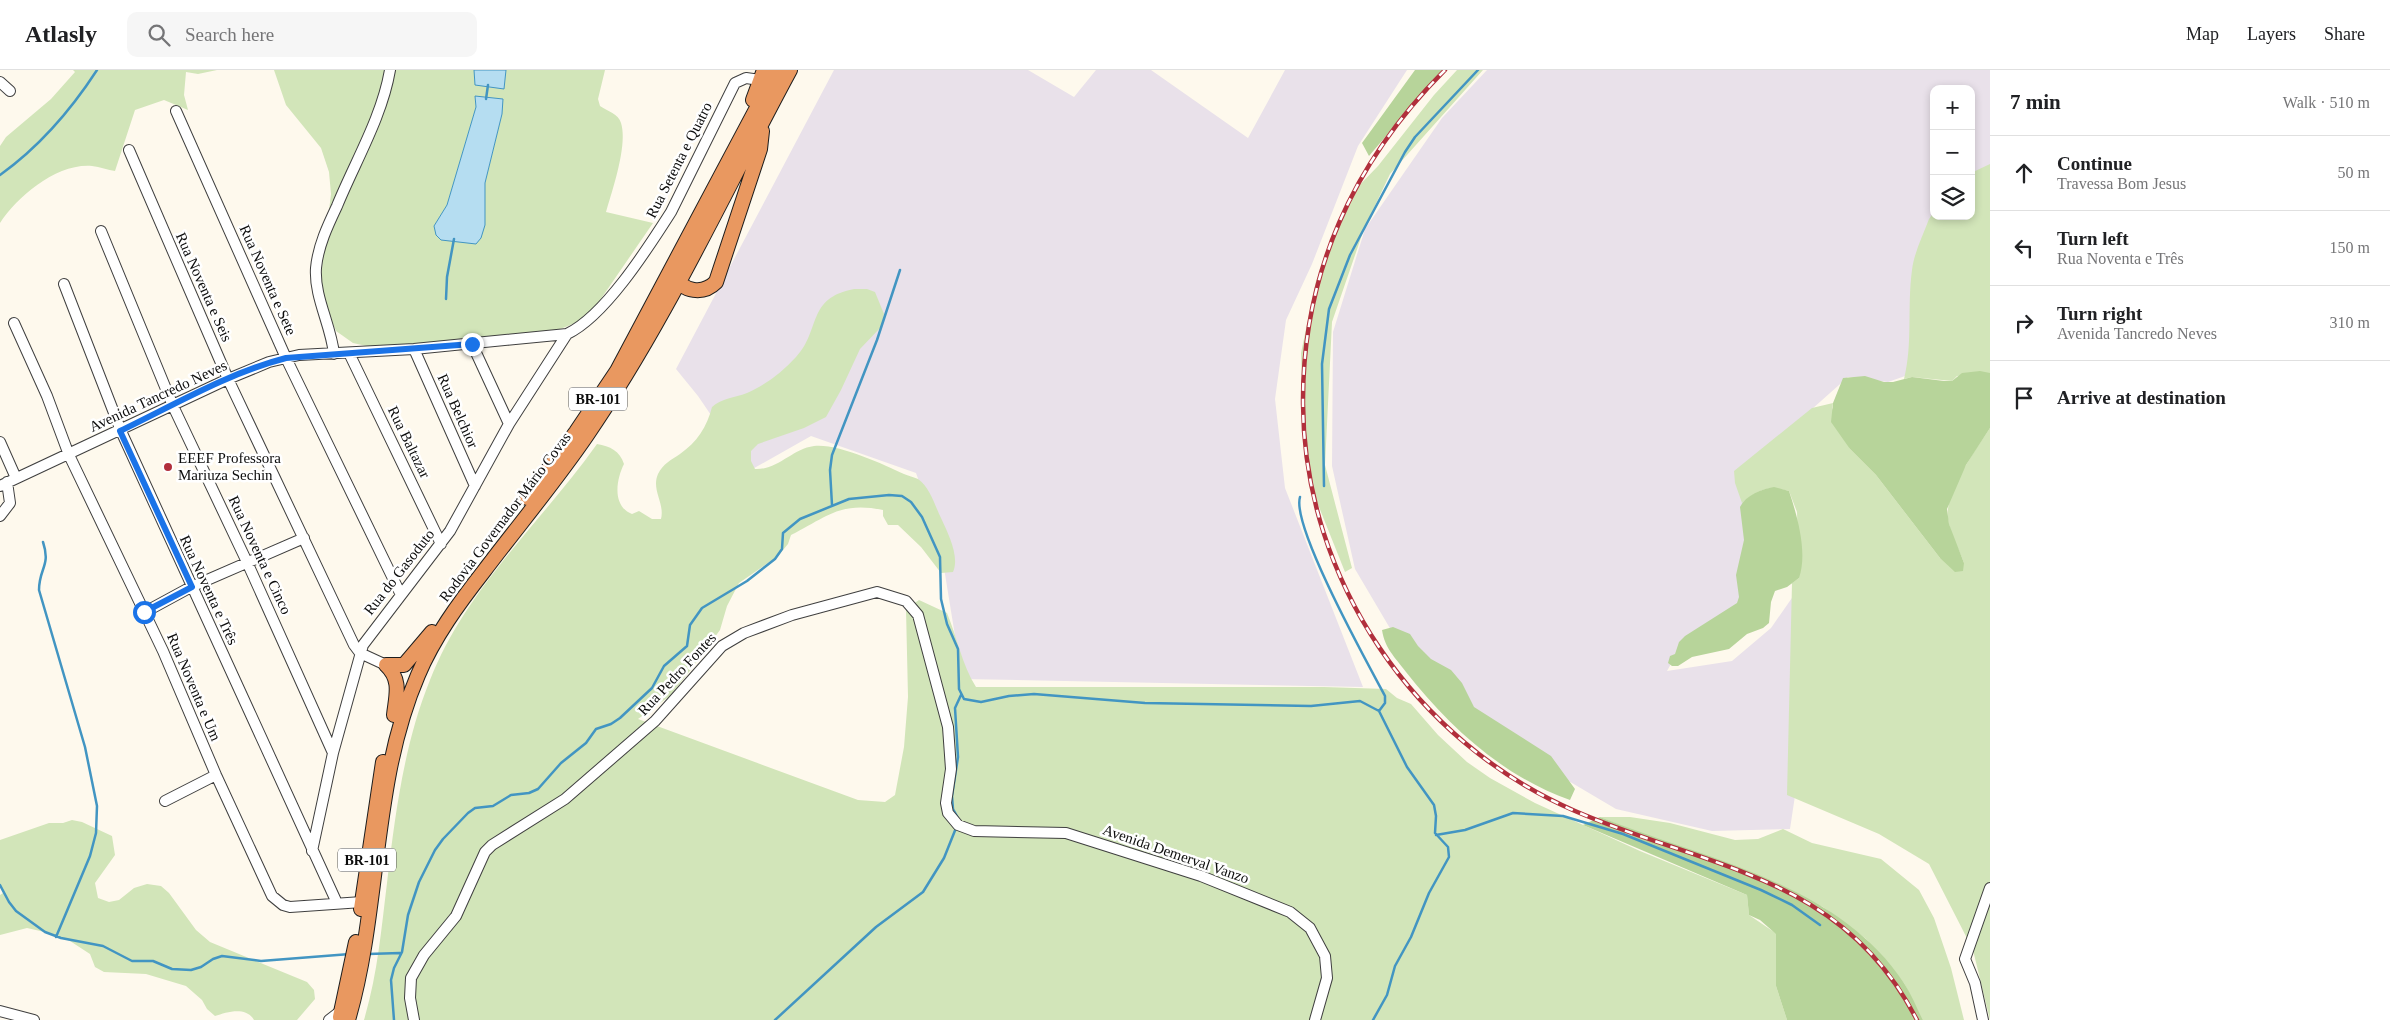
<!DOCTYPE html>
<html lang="en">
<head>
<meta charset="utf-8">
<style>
  :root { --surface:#fff; --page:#f6f6f6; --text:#202124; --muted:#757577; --line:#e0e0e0 }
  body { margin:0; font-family:Georgia,serif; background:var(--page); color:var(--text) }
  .controls { position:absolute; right:15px; top:15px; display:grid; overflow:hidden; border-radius:10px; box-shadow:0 2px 8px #0003 }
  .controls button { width:45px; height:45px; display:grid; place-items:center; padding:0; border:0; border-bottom:1px solid var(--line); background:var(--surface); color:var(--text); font:25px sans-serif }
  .stop { position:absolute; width:15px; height:15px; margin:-11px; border:4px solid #1a73e8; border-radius:50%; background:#fff }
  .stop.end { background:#1a73e8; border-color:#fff; box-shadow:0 1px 5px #0008 }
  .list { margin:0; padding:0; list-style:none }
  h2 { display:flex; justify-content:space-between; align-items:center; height:65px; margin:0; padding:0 20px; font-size:21px }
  h2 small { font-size:16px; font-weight:400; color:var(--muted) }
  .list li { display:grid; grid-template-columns:32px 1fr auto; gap:15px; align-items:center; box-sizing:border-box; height:75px; padding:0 20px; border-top:1px solid var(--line) }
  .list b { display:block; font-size:19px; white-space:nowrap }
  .list p { margin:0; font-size:16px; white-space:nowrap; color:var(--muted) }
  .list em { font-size:16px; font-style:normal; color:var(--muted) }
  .icon { flex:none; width:28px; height:28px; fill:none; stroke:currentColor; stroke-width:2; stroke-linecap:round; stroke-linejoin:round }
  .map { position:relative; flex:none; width:1990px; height:950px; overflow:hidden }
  header { display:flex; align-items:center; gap:30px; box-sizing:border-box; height:70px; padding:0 25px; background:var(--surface); border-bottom:1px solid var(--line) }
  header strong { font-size:24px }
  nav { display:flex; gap:28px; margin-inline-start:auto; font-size:18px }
  .search { width:350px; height:45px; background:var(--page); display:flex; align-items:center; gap:12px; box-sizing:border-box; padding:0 18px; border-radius:10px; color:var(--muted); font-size:19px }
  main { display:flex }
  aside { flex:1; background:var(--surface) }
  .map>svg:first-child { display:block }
  .industrial { fill:#e9e1ea }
  .green { fill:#d2e5b9; fill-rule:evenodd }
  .forest { fill:#b7d49a }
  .water { fill:#b5ddf1; stroke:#4295c2 }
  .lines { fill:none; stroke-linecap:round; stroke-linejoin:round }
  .stream { stroke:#4295c2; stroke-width:2.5 }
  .minor-casing { stroke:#3f3f3f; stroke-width:12 }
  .highway-casing { stroke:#1d1d1d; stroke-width:16 }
  .minor { stroke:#fff; stroke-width:10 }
  .highway { stroke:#e99860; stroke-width:14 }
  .rail-casing { stroke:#b12f3c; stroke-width:4.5 }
  .rail { stroke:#fff; stroke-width:2.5; stroke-dasharray:8; stroke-linecap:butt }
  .route { stroke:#1a73e8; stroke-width:6 }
  .poi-dot { fill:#b12f3c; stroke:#fff; stroke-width:2 }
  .labels { text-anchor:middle; stroke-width:5; stroke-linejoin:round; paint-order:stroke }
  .shield { fill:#fff; stroke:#555; stroke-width:1 }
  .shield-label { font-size:14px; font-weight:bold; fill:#0c0c0c }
  .street-label { font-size:15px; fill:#0c0c0c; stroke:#fff }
  .poi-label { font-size:15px; fill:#0c0c0c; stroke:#fff; text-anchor:start }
</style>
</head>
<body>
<header>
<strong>Atlasly</strong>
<div class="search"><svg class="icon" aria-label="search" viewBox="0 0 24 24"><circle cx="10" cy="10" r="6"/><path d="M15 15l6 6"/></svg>Search here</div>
<nav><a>Map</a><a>Layers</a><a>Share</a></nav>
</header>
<main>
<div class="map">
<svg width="1990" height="950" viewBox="0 0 1990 950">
  <rect width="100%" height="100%" fill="#fef9ed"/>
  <!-- industrial -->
  <path class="industrial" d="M834,0H1028L1074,27L1096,0H1151L1248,68L1285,0H1407L1358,76L1312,194L1286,250L1275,329L1285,418L1363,617L962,609L939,467L916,403L811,366L749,401L698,326L676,299Z
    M1487,0H1990V96L1971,109V19H1934V146L1908,305L1888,312L1848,307L1738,405L1746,440L1744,529L1682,574L1667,601L1732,591L1771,558L1794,525L1816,586L1790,759L1712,761L1616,739L1501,671L1391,560L1355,499L1332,396L1333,262L1365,159L1442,48Z"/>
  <!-- green -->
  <path class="green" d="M73,0H217L198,4L186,2L184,25L188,40L164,30L135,40L115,101C108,100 100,97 92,96C57,93 18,126 0,153V76L6,67L51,29L75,2Z
    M274,0H474L504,18L506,0H605L598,29L600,36C607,41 619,44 621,53C628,75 612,121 606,142L653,153L596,236C582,252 566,258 545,263L371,277L353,273L336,261L325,235L321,207L331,124L329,102L321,78L286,35ZM475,27L502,44L485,113V155L469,173L460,171L434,156L447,135L476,37Z
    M1457,0H1483L1390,104L1364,159L1332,252L1325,395L1352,498L1345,502L1313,422L1303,349L1301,283L1316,211L1350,125L1378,96L1434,25Z
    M1990,94V303L1957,306L1952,311L1912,307L1904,309C1913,274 1907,237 1912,200C1914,183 1923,165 1929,149L1934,142V146H1971V103Z
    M854,219H867L875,222L884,244L881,257L860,279L841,320L826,347L804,358L758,374L751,381V391L755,399C778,400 792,379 814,376C837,373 883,394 904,404C908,406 914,407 918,409C930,417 935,436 941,448C948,463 960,487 953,502L941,503L921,477L898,455H888L883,446V440C840,431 827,447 791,465L788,474L778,486L739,513L727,536L720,560L692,598L670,626L638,649L858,730L885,732L895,725L904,677L908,627L906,539L919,530L947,543C957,567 962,595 976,617H1324L1386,619L1397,628L1411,634L1438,665L1467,692L1490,708L1535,733L1640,781L1747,825L1749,845L1777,864L1776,916L1787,950H364C378,902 381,861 387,813C395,745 404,674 430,610C466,518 541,453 597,374C610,376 620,381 624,394C616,410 612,436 632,444L639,441L652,449H661C665,433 651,420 658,404C663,394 671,390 680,384C697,372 707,357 712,337C722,328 734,328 747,323C766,315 782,302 796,287C821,261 806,228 854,219Z
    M1833,333L1832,338L1850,379L1876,405L1940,488L1964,493C1959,479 1950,464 1948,449C1944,422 1976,380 1990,358V950L1973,880L1929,794L1879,764L1787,725L1792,513L1799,508L1797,442L1789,421C1768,415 1760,419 1742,433L1735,413L1734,401L1812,338Z
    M1600,747H1630L1670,753L1735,770L1758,769L1783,759L1812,773L1881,789L1919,820L1934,848L1951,898L1964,950H1923L1904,913L1881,885L1865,868L1823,837Z
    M72,750L82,752L112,766L115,785L95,813L98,828L109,832L119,830L134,818L147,814L161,816L169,823L196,860L210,872L307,912L314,920L315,929L297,950H254C246,936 227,942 215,946L207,939L202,930L186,916L146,904L104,902L95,897L90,884L70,871L49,863L27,858L0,865V825L3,823L0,815V770L49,753H63Z"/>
  <!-- forest -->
  <path class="forest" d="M1415,0H1442L1369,86L1362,73Z
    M1980,301L1990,303V358L1966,395L1947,439L1949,454L1964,493L1963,501L1955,502L1940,488L1876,405L1850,379L1831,352L1833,333L1843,308L1865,306L1884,312H1893L1912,307L1944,311H1952L1962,303Z
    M1774,417L1789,421C1797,445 1808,483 1799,508L1787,517L1775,521L1771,532L1769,553L1763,558L1747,564L1729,579L1692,587L1678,596H1672L1668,593L1670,586L1675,584L1679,572L1685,566L1737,533L1739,527L1736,505L1744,470L1740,437C1746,425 1762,419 1774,417Z
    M1393,557L1410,564L1418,576L1431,589L1451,600L1462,613L1474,637L1551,686L1575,719L1570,730C1504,707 1449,657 1406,602C1395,587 1385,579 1382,560Z
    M1600,747C1704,789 1837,812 1904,913C1911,924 1917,938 1923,950H1787L1776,916V864L1760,850L1749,845L1747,825L1583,755Z"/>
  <!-- water -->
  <path class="water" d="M474,0H506L504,19L475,15Z
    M475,26L503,29L502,44L485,113V155L481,168L476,174L441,170L436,165L434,156L447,135L476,37Z"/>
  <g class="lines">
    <!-- stream -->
    <path class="stream" d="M486,29L488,15
      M0,105C39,77 71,40 97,0
      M446,229L447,207L454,169
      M1324,416L1322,294L1329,239L1350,185L1405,82L1415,67L1478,0
      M1300,427C1291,456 1368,594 1385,626V633L1379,641
      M832,435L830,400L832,385L877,270L900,200
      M43,472C51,496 39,498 39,520L85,677L97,736L96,763L90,786L56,867
      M958,748L953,739L952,726L958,687L955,638L961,625
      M1436,765L1465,760L1513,743L1563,746L1623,764L1761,820L1792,835L1820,855
      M0,815L9,832L16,841L45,862L61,868L103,876L132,891H153L172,899L191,900L201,897L213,889L222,886L261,891L350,884
      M368,884L400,883
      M394,950L391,910L394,898L402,882L408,845L419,812L435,780L443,769L468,743L475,738L493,736L511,725L529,723L538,719L561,693L586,673L596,659L611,654L620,648L652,618L664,596L687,576L690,555L702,538L747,511L775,489L782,479L783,463L800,449L849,429L889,425L902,426L911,432L922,447L940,487L941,529L947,554L958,579L959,619L964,629L981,632L1009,626L1034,624L1145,633L1311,636L1360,631L1379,641L1407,697L1434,735L1436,746L1435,763L1448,777L1449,787L1429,823L1411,867L1395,896L1387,925L1373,950
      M775,950L876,857L923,822L944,788L956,758"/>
    <!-- minor casing -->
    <g class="minor-casing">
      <path id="minor" d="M0,12L10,21
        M176,41L286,288L401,525
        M129,80L228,309L354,575L360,583L386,595
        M101,161L173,336L247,492L333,683
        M64,214L121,361L337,833
        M14,253L47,326L69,385L163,581L216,705L272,826L283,835L290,837L362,832
        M472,274L509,354
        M414,279L475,416
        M349,283L441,474
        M334,284C331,255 314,227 316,198C318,176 328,155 337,136C355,92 382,47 390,0
        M0,372L16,408
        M0,416L228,309L269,292L299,285L414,279L567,264C605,246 648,178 671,142L735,13L746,8L760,10
        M0,446L10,433L7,412
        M145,542L191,517L304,468
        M165,731L216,705
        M312,781L333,683L363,575L450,461L509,354L567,264
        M0,941L34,950
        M329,950L342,940
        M414,950L410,928L411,908L424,885L456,846L485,782L492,775L565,729L655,651L722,576L744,563L792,545L877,522L906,531L918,545L948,657L951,699L946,733L948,743L958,755L974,761L1066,763L1201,806L1290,842L1310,858L1325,886L1327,908L1315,950
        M1983,950L1975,913L1965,889L1990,818"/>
    </g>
    <!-- highway casing -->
    <g class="highway-casing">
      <path id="highway" d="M753,30L764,0
        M675,206C683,222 703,225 716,212L760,79L762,61
        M527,428L576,362L617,301L777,0
        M386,595H404L432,562
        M386,595C402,610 396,626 394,645
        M361,839L383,692
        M340,947L356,872
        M348,950C381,837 371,714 418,605C434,567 459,533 484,501C518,456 555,412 587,365C666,250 724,122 790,0"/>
    </g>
    <!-- minor -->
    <use href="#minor" class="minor"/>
    <!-- highway -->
    <use href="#highway" class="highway"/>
    <!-- rail casing -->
    <g class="rail-casing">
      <path id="rail" d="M1445,0C1353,92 1302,204 1303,334C1304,510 1415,672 1575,741C1709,799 1843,805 1917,950"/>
    </g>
    <!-- rail -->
    <use href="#rail" class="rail"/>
  </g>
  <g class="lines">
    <!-- route -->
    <path class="route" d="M144,542L192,517L120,361C174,335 228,303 286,288L472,274"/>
  </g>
  <!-- markers -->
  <circle class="poi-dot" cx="168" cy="397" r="5"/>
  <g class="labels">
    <!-- shield labels -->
    <g class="shield">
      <rect x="569" y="317.5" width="58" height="23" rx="4"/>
      <rect x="338" y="778.5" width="58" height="23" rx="4"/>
    </g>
    <g class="shield-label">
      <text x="598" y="334">BR-101</text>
      <text x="367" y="795">BR-101</text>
    </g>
    <!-- street labels -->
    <g class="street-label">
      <text transform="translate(679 90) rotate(-63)" y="5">Rua Setenta e Quatro</text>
      <text transform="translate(268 210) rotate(66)" y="5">Rua Noventa e Sete</text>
      <text transform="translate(204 217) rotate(66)" y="5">Rua Noventa e Seis</text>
      <text transform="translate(158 326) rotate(-25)" y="5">Avenida Tancredo Neves</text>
      <text transform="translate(458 341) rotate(66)" y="5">Rua Belchior</text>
      <text transform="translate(409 372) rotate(64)" y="5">Rua Baltazar</text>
      <text transform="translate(505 447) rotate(-53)" y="5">Rodovia Governador Mário Covas</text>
      <text transform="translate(260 485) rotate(65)" y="5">Rua Noventa e Cinco</text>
      <text transform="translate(399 502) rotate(-52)" y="5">Rua do Gasoduto</text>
      <text transform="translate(209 520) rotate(65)" y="5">Rua Noventa e Três</text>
      <text transform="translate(677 604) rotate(-47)" y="5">Rua Pedro Fontes</text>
      <text transform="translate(194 617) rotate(67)" y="5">Rua Noventa e Um</text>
      <text transform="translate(1176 784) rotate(19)" y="5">Avenida Demerval Vanzo</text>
    </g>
    <!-- poi labels -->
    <g class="poi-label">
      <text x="178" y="393">EEEF Professora<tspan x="178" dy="17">Mariuza Sechin</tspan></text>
    </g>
  </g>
</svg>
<div class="controls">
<button>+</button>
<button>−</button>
<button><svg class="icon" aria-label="layers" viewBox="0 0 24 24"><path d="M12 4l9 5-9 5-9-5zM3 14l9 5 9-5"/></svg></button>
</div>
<div class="stop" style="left:144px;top:542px"></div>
<div class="stop end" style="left:472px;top:274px"></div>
</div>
<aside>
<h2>7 min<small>Walk · 510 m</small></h2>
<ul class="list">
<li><svg class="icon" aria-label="ahead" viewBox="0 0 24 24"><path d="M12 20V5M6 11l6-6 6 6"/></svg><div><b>Continue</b><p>Travessa Bom Jesus</p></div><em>50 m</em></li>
<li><svg class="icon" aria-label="left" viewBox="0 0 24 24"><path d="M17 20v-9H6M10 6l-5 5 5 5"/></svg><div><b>Turn left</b><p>Rua Noventa e Três</p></div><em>150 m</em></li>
<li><svg class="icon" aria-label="right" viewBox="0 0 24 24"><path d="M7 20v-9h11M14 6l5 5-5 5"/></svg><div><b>Turn right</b><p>Avenida Tancredo Neves</p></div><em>310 m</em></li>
<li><svg class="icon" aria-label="arrive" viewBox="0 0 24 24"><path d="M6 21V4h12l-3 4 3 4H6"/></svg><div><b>Arrive at destination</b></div></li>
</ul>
</aside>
</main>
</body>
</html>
